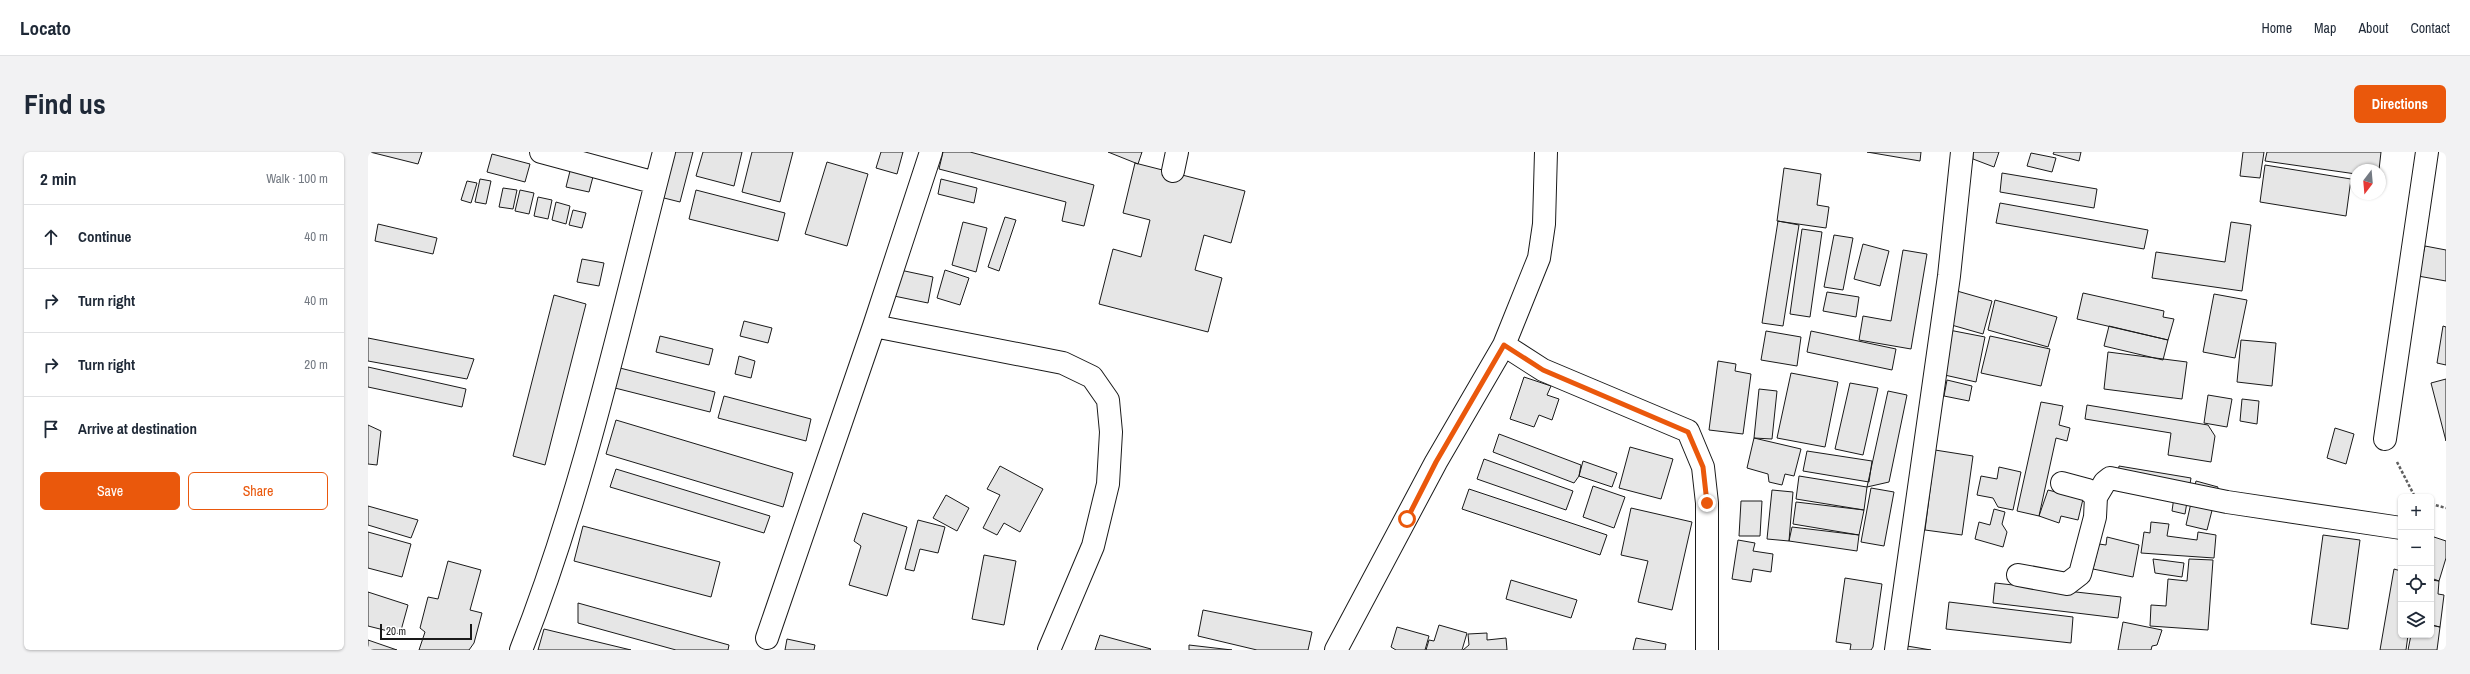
<!DOCTYPE html>
<html lang="en">
<head>
<meta charset="utf-8">
<style>
  :root { --surface:#fff; --page:#f2f2f3; --text:#1f2937; --muted:#747a83; --line:#e0e1e3; --accent:#ea580c }
  body { margin:0; font-family:"Archivo Narrow",sans-serif; background:var(--page); color:var(--text) }
  .controls { position:absolute; right:12px; bottom:12px; display:grid; overflow:hidden; border-radius:6px; box-shadow:0 1px 3px #0004 }
  .controls button { width:36px; height:36px; display:grid; place-items:center; padding:0; border:0; border-bottom:1px solid var(--line); background:var(--surface); color:var(--text); font:20px sans-serif }
  .compass { position:absolute; left:1982px; top:12px; width:36px; height:36px; border-radius:50%; background:var(--surface); box-shadow:0 1px 3px #0004; rotate:196deg }
  .scale { position:absolute; left:12px; bottom:10px; width:92px; box-sizing:border-box; padding-left:4px; border:2px solid #1a1a1a; border-top:0; font-size:11px; line-height:14px; white-space:nowrap; color:#1a1a1a; -webkit-text-stroke:3px #fff; paint-order:stroke }
  .stop { position:absolute; width:12px; height:12px; margin:-9px; border:3px solid #ea580c; border-radius:50%; background:#fff }
  .stop.end { background:#ea580c; border-color:#fff; box-shadow:0 1px 4px #0008 }
  .list { margin:0; padding:0; list-style:none }
  h2 { display:flex; justify-content:space-between; align-items:center; height:52px; margin:0; padding:0 16px; font-size:17px }
  h2 small { font-size:13px; font-weight:400; color:var(--muted) }
  .list li { display:grid; grid-template-columns:26px 1fr auto; gap:12px; align-items:center; box-sizing:border-box; height:64px; padding:0 16px; border-top:1px solid var(--line) }
  .list b { display:block; font-size:15px; white-space:nowrap }
  .list em { font-size:13px; font-style:normal; color:var(--muted) }
  .actions { display:flex; gap:8px; padding:12px 16px }
  .actions a { flex:1; padding:9px 0; border:1px solid var(--accent); border-radius:6px; text-align:center; font-size:14px; color:var(--accent) }
  .actions .main { background:var(--accent); color:#fff }
  .icon { flex:none; width:22px; height:22px; fill:none; stroke:currentColor; stroke-width:2; stroke-linecap:round; stroke-linejoin:round }
  .map { position:relative; flex:none; width:2078px; height:498px; overflow:hidden; border-radius:6px }
  header { display:flex; align-items:center; gap:24px; box-sizing:border-box; height:56px; padding:0 20px; background:var(--surface); border-bottom:1px solid var(--line) }
  header strong { font-size:19px }
  nav { display:flex; gap:22px; margin-inline-start:auto; font-size:14px }
  .intro { display:flex; align-items:center; justify-content:space-between; box-sizing:border-box; height:96px; padding:0 24px }
  h1 { margin:0; font-size:28px }
  .button { padding:10px 18px; border-radius:6px; background:var(--accent); color:#fff; font-size:14px; font-weight:700 }
  main { display:flex; gap:24px; padding:0 24px }
  aside { flex:1; background:var(--surface); border-radius:6px; box-shadow:0 1px 3px #0004 }
  .map>svg:first-child { display:block }
  .building { fill:#e6e6e6; stroke:#1a1a1a }
  .lines { fill:none; stroke-linecap:round; stroke-linejoin:round }
  .street-casing { stroke:#1a1a1a; stroke-width:24 }
  .path { stroke:#5f5f5f; stroke-width:2.5; stroke-dasharray:3 2; stroke-linecap:butt }
  .street { stroke:#fff; stroke-width:22 }
  .route { stroke:#ea580c; stroke-width:5 }
</style>
</head>
<body>
<header>
<strong>Locato</strong>
<nav><a>Home</a><a>Map</a><a>About</a><a>Contact</a></nav>
</header>
<div class="intro"><h1>Find us</h1><a class="button">Directions</a></div>
<main>
<aside>
<h2>2 min<small>Walk · 100 m</small></h2>
<ul class="list">
<li><svg class="icon" aria-label="ahead" viewBox="0 0 24 24"><path d="M12 20V5M6 11l6-6 6 6"/></svg><div><b>Continue</b></div><em>40 m</em></li>
<li><svg class="icon" aria-label="right" viewBox="0 0 24 24"><path d="M7 20v-9h11M14 6l5 5-5 5"/></svg><div><b>Turn right</b></div><em>40 m</em></li>
<li><svg class="icon" aria-label="right" viewBox="0 0 24 24"><path d="M7 20v-9h11M14 6l5 5-5 5"/></svg><div><b>Turn right</b></div><em>20 m</em></li>
<li><svg class="icon" aria-label="arrive" viewBox="0 0 24 24"><path d="M6 21V4h12l-3 4 3 4H6"/></svg><div><b>Arrive at destination</b></div></li>
</ul>
<div class="actions"><a class="main">Save</a><a>Share</a></div>
</aside>
<div class="map">
<svg width="2078" height="498" viewBox="0 0 2078 498">
  <rect width="100%" height="100%" fill="#fff"/>
  <!-- building -->
  <path class="building" d="M2,0H54L50,12Z
    M304,0H325L312,50L292,45Z
    M335,0H374L366,34L328,24Z
    M384,0H425L412,50L374,40Z
    M513,0H535L529,22L508,16Z
    M575,0H602L726,33L716,74L694,69L698,50L571,17Z
    M740,0H774L770,12Z
    M1499,0H1553L1552,9Z
    M1605,0H1631L1626,15L1605,7Z
    M1686,0H1713L1711,9L1685,2Z
    M1875,0H1896L1892,26L1872,24Z
    M1899,0H2013L2011,18H1988V22L1897,9Z
    M1663,1L1688,6L1684,20L1659,14Z
    M124,2L162,12L157,30L119,20Z
    M459,10L500,22L479,94L437,82Z
    M204,11L227,17L221,40L198,35Z
    M767,11L877,39L863,91L836,83L827,118L854,126L840,180L731,152L745,97L773,105L782,68L755,61Z
    M1897,13L1983,27L1978,64L1892,50Z
    M1416,16L1453,22L1449,53L1461,55L1458,76L1409,69Z
    M1634,21L1729,37L1726,56L1632,40Z
    M112,27L123,29L118,52L107,50Z
    M573,27L609,36L606,51L570,42Z
    M99,29L109,31L103,51L93,48Z
    M135,36L149,38L145,57L131,55Z
    M152,38L166,41L161,62L147,59Z
    M328,38L417,61L410,89L321,67Z
    M170,45L184,48L180,67L166,64Z
    M188,50L202,54L198,72L184,68Z
    M1632,51L1780,78L1776,97L1628,71Z
    M205,58L218,61L214,76L201,73Z
    M637,65L648,68L631,119L620,115Z
    M1410,69L1431,73L1415,174L1394,171Z
    M595,70L619,76L608,120L584,113Z
    M1863,70L1883,73L1874,139L1784,126L1788,100L1857,110Z
    M10,72L69,86L65,102L7,89Z
    M1434,77L1454,80L1442,165L1422,162Z
    M1466,83L1485,86L1475,138L1456,135Z
    M1495,92L1521,99L1512,134L1486,127Z
    M2057,94L2078,98V129L2050,124Z
    M1535,98L1559,102L1543,197L1491,188L1495,164L1523,169Z
    M214,107L236,111L231,134L209,130Z
    M532,118L565,125L560,151L526,144Z
    M577,118L601,126L592,153L569,146Z
    M1589,139L1624,149L1615,182L1580,172Z
    M1459,140L1491,145L1488,165L1455,159Z
    M1715,141L1796,159L1795,165L1806,167L1800,188L1709,167Z
    M1846,142L1879,148L1867,206L1835,200Z
    M186,143L218,152L177,313L145,304Z
    M1627,148L1689,165L1680,195L1620,178Z
    M376,169L404,176L400,191L372,184Z
    M1741,174L1800,188L1795,208L1736,194Z
    M2075,174L2078,175V213L2069,211Z
    M1581,178L1617,185L1608,230L1572,222Z
    M1398,179L1433,185L1429,214L1393,208Z
    M1443,179L1528,197L1524,218L1439,200Z
    M292,184L345,197L341,213L288,200Z
    M1622,184L1682,197L1673,234L1613,221Z
    M0,186L106,207L99,227L0,209Z
    M1873,188L1908,191L1904,234L1869,230Z
    M1740,200L1819,210L1814,247L1736,237Z
    M371,204L387,209L383,226L367,222Z
    M1350,209L1368,212L1367,219L1383,222L1375,282L1341,278Z
    M0,215L98,237L94,255L0,235Z
    M248,215L347,240L342,260L243,235Z
    M1423,221L1470,230L1457,295L1409,286Z
    M1156,225L1183,234L1179,243L1191,247L1184,268L1171,263L1166,275L1142,267Z
    M2078,227V289L2063,231Z
    M1579,228L1604,234L1601,249L1576,244Z
    M1482,231L1510,236L1495,303L1467,297Z
    M1391,237L1409,239L1404,287L1386,286Z
    M1520,239L1539,243L1521,330L1499,335Z
    M1840,243L1864,247L1859,275L1836,271Z
    M356,244L443,267L438,289L350,266Z
    M1874,247L1891,249L1889,272L1872,269Z
    M1673,250L1695,254L1691,273L1702,276L1699,289L1688,286L1671,364L1649,359Z
    M1719,253L1840,273L1847,284L1843,310L1800,303L1803,281L1717,267Z
    M248,268L425,321L415,355L238,302Z
    M0,273L13,279L9,313L0,312Z
    M1967,276L1986,282L1978,312L1959,306Z
    M1131,282L1213,313L1211,324L1206,331L1125,300Z
    M1386,286L1433,297L1426,324L1417,322L1414,333L1401,330L1400,322L1379,316Z
    M1262,295L1305,307L1293,347L1251,336Z
    M1567,298L1605,304L1594,383L1557,378Z
    M1439,299L1504,309L1501,330L1435,319Z
    M1116,307L1205,339L1198,358L1109,327Z
    M1215,309L1249,321L1244,335L1211,324Z
    M632,314L675,337L652,380L636,371L629,383L615,376L632,343L619,337Z
    M1751,314L1823,326L1817,362L1804,359L1806,345L1748,336Z
    M1631,315L1653,320L1645,358L1630,355L1625,346L1609,343L1613,324L1629,327Z
    M248,317L402,364L396,381L242,335Z
    M1431,324L1499,335L1496,358L1428,347Z
    M1828,329L1850,335L1839,378L1818,373Z
    M1225,334L1257,345L1246,376L1215,365Z
    M1503,336L1526,340L1516,394L1493,390Z
    M1101,337L1239,383L1232,403L1094,357Z
    M1404,338L1425,340L1421,389L1399,387Z
    M1680,338L1715,347L1710,368L1693,364L1691,371L1671,364Z
    M578,343L601,356L589,379L565,366Z
    M1373,349H1394L1392,384H1371Z
    M1428,350L1496,358L1491,383L1425,372Z
    M0,354L50,368L43,386L0,373Z
    M1263,356L1324,370L1304,458L1270,450L1280,409L1253,403Z
    M1626,357L1637,360L1634,372L1639,380L1635,395L1607,387L1611,370L1622,373Z
    M495,361L539,375L519,444L481,433L493,394L486,389Z
    M550,368L577,375L570,401L552,397L546,419L537,417Z
    M1783,370L1801,372L1799,384L1829,388L1830,380L1848,383L1846,406L1773,401L1776,380L1782,381Z
    M215,374L352,410L343,445L206,409Z
    M1424,375L1491,383L1489,399L1421,389Z
    M0,380L43,392L34,425L0,416Z
    M1955,383L1992,388L1980,477L1943,472Z
    M2063,384L2078,389V406L2071,429L2063,426Z
    M1739,385L1771,393L1765,425L1725,417L1731,392L1738,393Z
    M1370,388L1387,391L1385,399L1405,402L1403,420L1385,417L1383,430L1364,427Z
    M616,403L648,409L636,473L604,467Z
    M1785,407L1816,411L1814,425L1787,421Z
    M1821,407L1845,408L1840,478L1782,474L1783,453L1798,454L1800,427L1819,429Z
    M80,409L113,418L102,458L114,461L106,491L101,498H51L57,480L52,476L60,445L70,447Z
    M2026,417L2033,419V483H2040L2038,498H2012Z
    M1477,426L1514,432L1505,495L1503,498H1482L1483,492L1468,490Z
    M1143,428L1209,448L1203,466L1138,447Z
    M2063,428L2071,429L2070,442L2076,443L2072,475L2063,473Z
    M1627,431L1753,445L1750,466L1625,451Z
    M0,440L40,453L32,482L0,474Z
    M1581,450L1705,465L1703,491L1578,477Z
    M210,451L361,493L360,498H308L210,471Z
    M835,458L944,480L940,498H889L830,484Z
    M1755,470L1794,478L1789,493L1784,494L1783,498H1750Z
    M1071,473L1099,481L1094,498H1058L1061,488L1066,489Z
    M2063,473L2072,475L2069,498H2040L2043,483H2063Z
    M1029,475L1061,484L1057,498H1028L1023,495Z
    M176,477L263,498H170Z
    M1119,481V488L1138,486L1139,498H1095L1101,493L1100,482Z
    M732,483L783,497L782,498H727Z
    M1268,486L1298,492L1297,498H1265Z
    M419,487L447,493L446,498H417Z
    M0,488L29,498H0Z
    M821,493L864,498H821Z
    M1539,494L1563,498H1539Z"/>
  <g class="lines">
    <!-- street casing -->
    <g class="street-casing">
      <path id="street" d="M173,0L288,31
        M1178,0L1176,72L1171,106L1136,193L1175,218L1320,279L1335,315L1339,351V498
        M805,19L809,0
        M506,174L695,211L724,225L740,248L743,280L740,332L725,394L681,498
        M2017,287L2059,0
        M1728,345L1737,330L1742,326L1859,350L2033,376
        M1650,423L1699,432L1712,422L1727,365L1728,345L1720,338L1694,331
        M399,486L506,174L563,0
        M153,498C216,338 253,166 296,0
        M968,498L1068,310L1136,193
        M1528,498L1581,124L1594,0"/>
    </g>
    <!-- path -->
    <path class="path" d="M2029,310L2047,345
      M2063,352L2078,356"/>
    <!-- street -->
    <use href="#street" class="street"/>
  </g>
  <g class="lines">
    <!-- route -->
    <path class="route" d="M1039,367L1068,310L1136,193L1175,218L1320,280L1335,315L1339,351"/>
  </g>
</svg>
<div class="controls">
<button>+</button>
<button>−</button>
<button><svg class="icon" aria-label="locate" viewBox="0 0 24 24"><circle cx="12" cy="12" r="6"/><path d="M12 2v4M12 18v4M2 12h4M18 12h4"/></svg></button>
<button><svg class="icon" aria-label="layers" viewBox="0 0 24 24"><path d="M12 4l9 5-9 5-9-5zM3 14l9 5 9-5"/></svg></button>
</div>
<svg class="compass" viewBox="-18 -18 36 36"><path d="M0-13l5 13h-10z" fill="#e53935"/><path d="M0 13l5-13h-10z" fill="#747a83"/></svg>
<div class="scale">20 m</div>
<div class="stop" style="left:1039px;top:367px"></div>
<div class="stop end" style="left:1339px;top:351px"></div>
</div>
</main>
</body>
</html>
